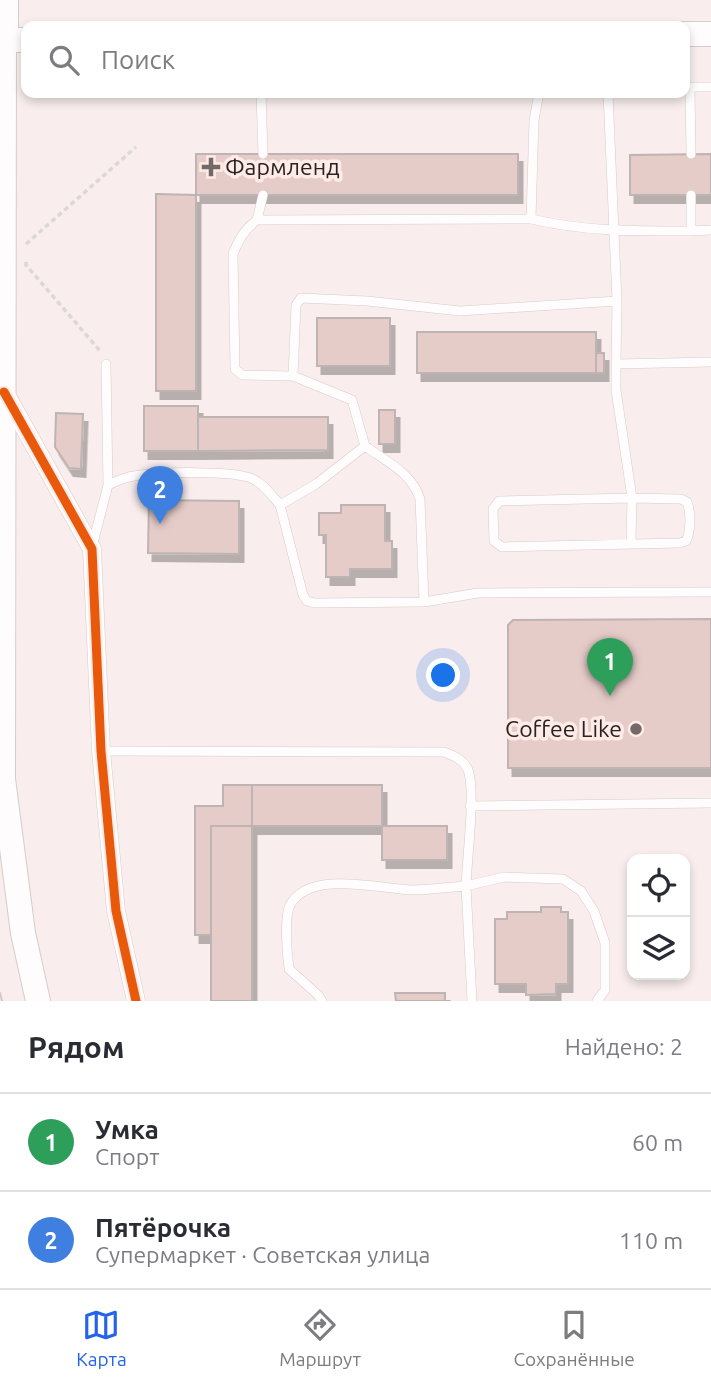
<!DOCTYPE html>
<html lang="ru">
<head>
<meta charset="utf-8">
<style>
  :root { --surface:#fff; --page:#f2f2f3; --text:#2b2b33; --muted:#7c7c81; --line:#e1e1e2; --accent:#2563eb }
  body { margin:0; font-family:Ubuntu,sans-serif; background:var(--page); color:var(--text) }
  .controls { position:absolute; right:21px; bottom:21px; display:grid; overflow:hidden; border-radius:14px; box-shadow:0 4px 10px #0003 }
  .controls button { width:63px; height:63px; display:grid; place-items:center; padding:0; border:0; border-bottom:2px solid var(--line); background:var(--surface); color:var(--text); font:35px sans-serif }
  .you { position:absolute; left:444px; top:676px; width:24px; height:24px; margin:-18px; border:5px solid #fff; border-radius:50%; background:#1a73e8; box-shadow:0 0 0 10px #1a73e833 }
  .badge { display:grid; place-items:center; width:46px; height:46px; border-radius:50%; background:var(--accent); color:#fff; font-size:23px; font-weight:700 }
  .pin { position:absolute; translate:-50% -58px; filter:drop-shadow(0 2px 4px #0008) }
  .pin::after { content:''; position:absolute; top:37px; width:24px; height:21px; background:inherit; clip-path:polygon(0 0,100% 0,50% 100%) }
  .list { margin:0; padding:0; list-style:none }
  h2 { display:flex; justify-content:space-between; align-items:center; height:91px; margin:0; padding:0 28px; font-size:30px }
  h2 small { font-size:23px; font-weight:400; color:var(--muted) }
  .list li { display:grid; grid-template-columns:46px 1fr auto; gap:21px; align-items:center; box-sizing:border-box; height:98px; padding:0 28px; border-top:2px solid var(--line) }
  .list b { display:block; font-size:26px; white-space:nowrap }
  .list p { margin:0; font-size:23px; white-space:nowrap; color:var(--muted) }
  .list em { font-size:23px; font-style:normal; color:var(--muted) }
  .icon { flex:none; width:38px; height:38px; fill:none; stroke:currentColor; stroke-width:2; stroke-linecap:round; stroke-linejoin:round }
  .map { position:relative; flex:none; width:711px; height:1001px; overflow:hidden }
  .search { position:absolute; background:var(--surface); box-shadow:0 4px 10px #0003; left:21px; right:21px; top:21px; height:77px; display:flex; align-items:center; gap:18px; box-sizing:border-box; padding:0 24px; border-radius:14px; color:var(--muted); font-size:26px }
  .sheet { height:287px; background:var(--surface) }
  nav { display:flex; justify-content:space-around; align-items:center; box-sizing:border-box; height:98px; border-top:2px solid var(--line); background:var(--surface); font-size:19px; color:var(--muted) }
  nav a { display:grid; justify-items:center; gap:4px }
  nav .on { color:var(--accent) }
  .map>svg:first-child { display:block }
  .building { fill:#e5ccc9; stroke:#bdb4b3; stroke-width:2; filter:url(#shadow) }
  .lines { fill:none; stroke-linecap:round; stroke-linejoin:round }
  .service-casing { stroke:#d5ccca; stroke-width:10 }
  .minor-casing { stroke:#d5ccca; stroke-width:19 }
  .secondary-casing { stroke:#d5ccca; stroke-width:26 }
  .primary-casing { stroke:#d5ccca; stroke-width:30 }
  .path { stroke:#dbd8d7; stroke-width:3.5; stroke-dasharray:5 3.5; stroke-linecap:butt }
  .service { stroke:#fefcfc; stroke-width:9 }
  .minor { stroke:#fefcfc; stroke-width:18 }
  .secondary { stroke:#fefcfc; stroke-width:24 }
  .primary { stroke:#fefcfc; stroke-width:28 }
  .tram { stroke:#cdcac9; stroke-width:2 }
  .cycleway-casing { stroke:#feebe8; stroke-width:13 }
  .cycleway { stroke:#e8590c; stroke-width:9 }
  .poi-dot { fill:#726968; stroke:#feebe8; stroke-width:2.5 }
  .labels { text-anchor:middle; stroke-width:7; stroke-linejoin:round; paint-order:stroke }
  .poi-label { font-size:23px; fill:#2a2220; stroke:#feebe8; text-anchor:start }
</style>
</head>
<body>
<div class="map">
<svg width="711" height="1001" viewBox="0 0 711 1001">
  <defs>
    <filter id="shadow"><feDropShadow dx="4.5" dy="8" stdDeviation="0" flood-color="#0004"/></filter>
  </defs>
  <rect width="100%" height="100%" fill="#f9eeed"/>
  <!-- building -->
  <path class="building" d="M196,154H518V195H196Z
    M711,154V195H630V155Z
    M156,194L196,195V391H156Z
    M317,318H390V366H317Z
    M417,332H596V373H417Z
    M596,353H604V373H596Z
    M144,406H198V451H144Z
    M379,410H395V444H379Z
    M56,413L83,414L81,469L69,468L55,447Z
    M198,417H328V450L198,451Z
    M149,500L239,501V554L148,553Z
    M341,505H385V541H392V569H350V577H326V535H319V513H341Z
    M711,619V768H508V625L513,620Z
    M223,785H252V826H211V935H195V806H223Z
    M252,785H382V826H252Z
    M211,826H252V1001H211Z
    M382,826H447V860H382Z
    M541,907H561V912H568V984H556V994L526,995V984H495V919H507V912H541Z
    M395,993H445V1001H396Z"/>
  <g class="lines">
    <!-- service casing -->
    <g class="service-casing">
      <path id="service" d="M685,87H711
        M690,87L691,154
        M142,93H261
        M539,93L534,120L531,219C588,232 633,231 691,231
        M608,93L617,301L616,364L711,362
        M263,154L261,93H287
        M691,195V231L711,230
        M257,220L263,195
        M616,364V390L632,498L631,542
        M293,376L296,305L301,298L367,301L460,311L617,301
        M365,446L352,400L293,376L242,375L235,369L233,254C239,239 244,230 257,220L531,219
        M108,485C117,481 125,477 134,476C156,472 234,470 253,479C264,484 272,496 280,505L316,484L365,446C387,462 412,473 420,499L424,602L314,603L307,601L303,595L280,505
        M632,498L681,499L687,502C691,512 691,531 686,541L680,543L502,547L494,541L493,509L499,501Z
        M92,547L108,485L106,364
        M424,602L478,593L711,592
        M101,751L444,752C455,756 466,761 469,773C475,798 467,858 466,886L504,877L563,879L581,891L594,911L605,943V990L597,1001
        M470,806L711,803
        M322,1001L318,995L289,969C287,954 284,918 290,905C310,869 380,889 412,890C430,890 448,887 466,886L472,1001"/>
    </g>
    <!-- minor casing -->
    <g class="minor-casing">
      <path id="minor" d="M5,393L92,549L101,751L116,911L136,1001"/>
    </g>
    <!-- secondary casing -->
    <g class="secondary-casing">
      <path id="secondary" d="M685,34H711
        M26,40H4L3,779L23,933L38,1001"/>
    </g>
    <!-- primary casing -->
    <g class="primary-casing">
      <path id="primary" d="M0,40H4V0"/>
    </g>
    <!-- path -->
    <path class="path" d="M26,244L136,147
      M26,262V265L101,352"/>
    <!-- service -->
    <use href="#service" class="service"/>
    <!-- minor -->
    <use href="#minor" class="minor"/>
    <!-- secondary -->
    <use href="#secondary" class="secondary"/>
    <!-- primary -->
    <use href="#primary" class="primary"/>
    <!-- tram -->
    <path class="tram" d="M0,993L2,1001"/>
    <!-- cycleway casing -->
    <g class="cycleway-casing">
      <path id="cycleway" d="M4,392L92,549L101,751L116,911L136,1001"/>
    </g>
    <!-- cycleway -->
    <use href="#cycleway" class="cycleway"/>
  </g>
  <!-- markers -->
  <g class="poi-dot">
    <path d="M207.5 156.5h7v7h7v7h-7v7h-7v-7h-7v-7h7z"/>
    <circle cx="636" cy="729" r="7"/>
  </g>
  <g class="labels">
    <!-- poi labels -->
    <g class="poi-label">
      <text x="225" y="175">Фармленд</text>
      <text x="622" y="737" text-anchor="end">Coffee Like</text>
    </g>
  </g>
</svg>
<div class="controls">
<button><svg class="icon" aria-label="locate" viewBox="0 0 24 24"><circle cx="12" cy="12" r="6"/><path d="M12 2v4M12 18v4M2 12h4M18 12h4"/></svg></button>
<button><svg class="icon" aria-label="layers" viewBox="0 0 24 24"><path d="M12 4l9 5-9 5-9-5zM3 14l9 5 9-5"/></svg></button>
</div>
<div class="you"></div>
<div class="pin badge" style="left:610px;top:696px;background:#2e9e5b">1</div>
<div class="pin badge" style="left:160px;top:524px;background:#3f7fe0">2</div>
<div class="search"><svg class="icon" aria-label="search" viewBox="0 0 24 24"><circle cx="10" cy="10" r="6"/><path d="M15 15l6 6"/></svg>Поиск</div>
</div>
<section class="sheet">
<h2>Рядом<small>Найдено: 2</small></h2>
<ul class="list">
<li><span class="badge" style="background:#2e9e5b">1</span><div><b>Умка</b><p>Спорт</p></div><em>60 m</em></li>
<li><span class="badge" style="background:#3f7fe0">2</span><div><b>Пятёрочка</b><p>Супермаркет · Советская улица</p></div><em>110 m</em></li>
</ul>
</section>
<nav>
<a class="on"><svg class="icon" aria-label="map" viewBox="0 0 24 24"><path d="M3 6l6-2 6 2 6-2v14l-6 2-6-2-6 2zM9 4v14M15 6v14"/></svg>Карта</a>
<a><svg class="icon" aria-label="directions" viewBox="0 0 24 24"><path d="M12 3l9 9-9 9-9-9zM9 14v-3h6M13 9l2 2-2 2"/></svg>Маршрут</a>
<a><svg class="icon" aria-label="saved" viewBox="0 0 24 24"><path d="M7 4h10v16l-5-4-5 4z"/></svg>Сохранённые</a>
</nav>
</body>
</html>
